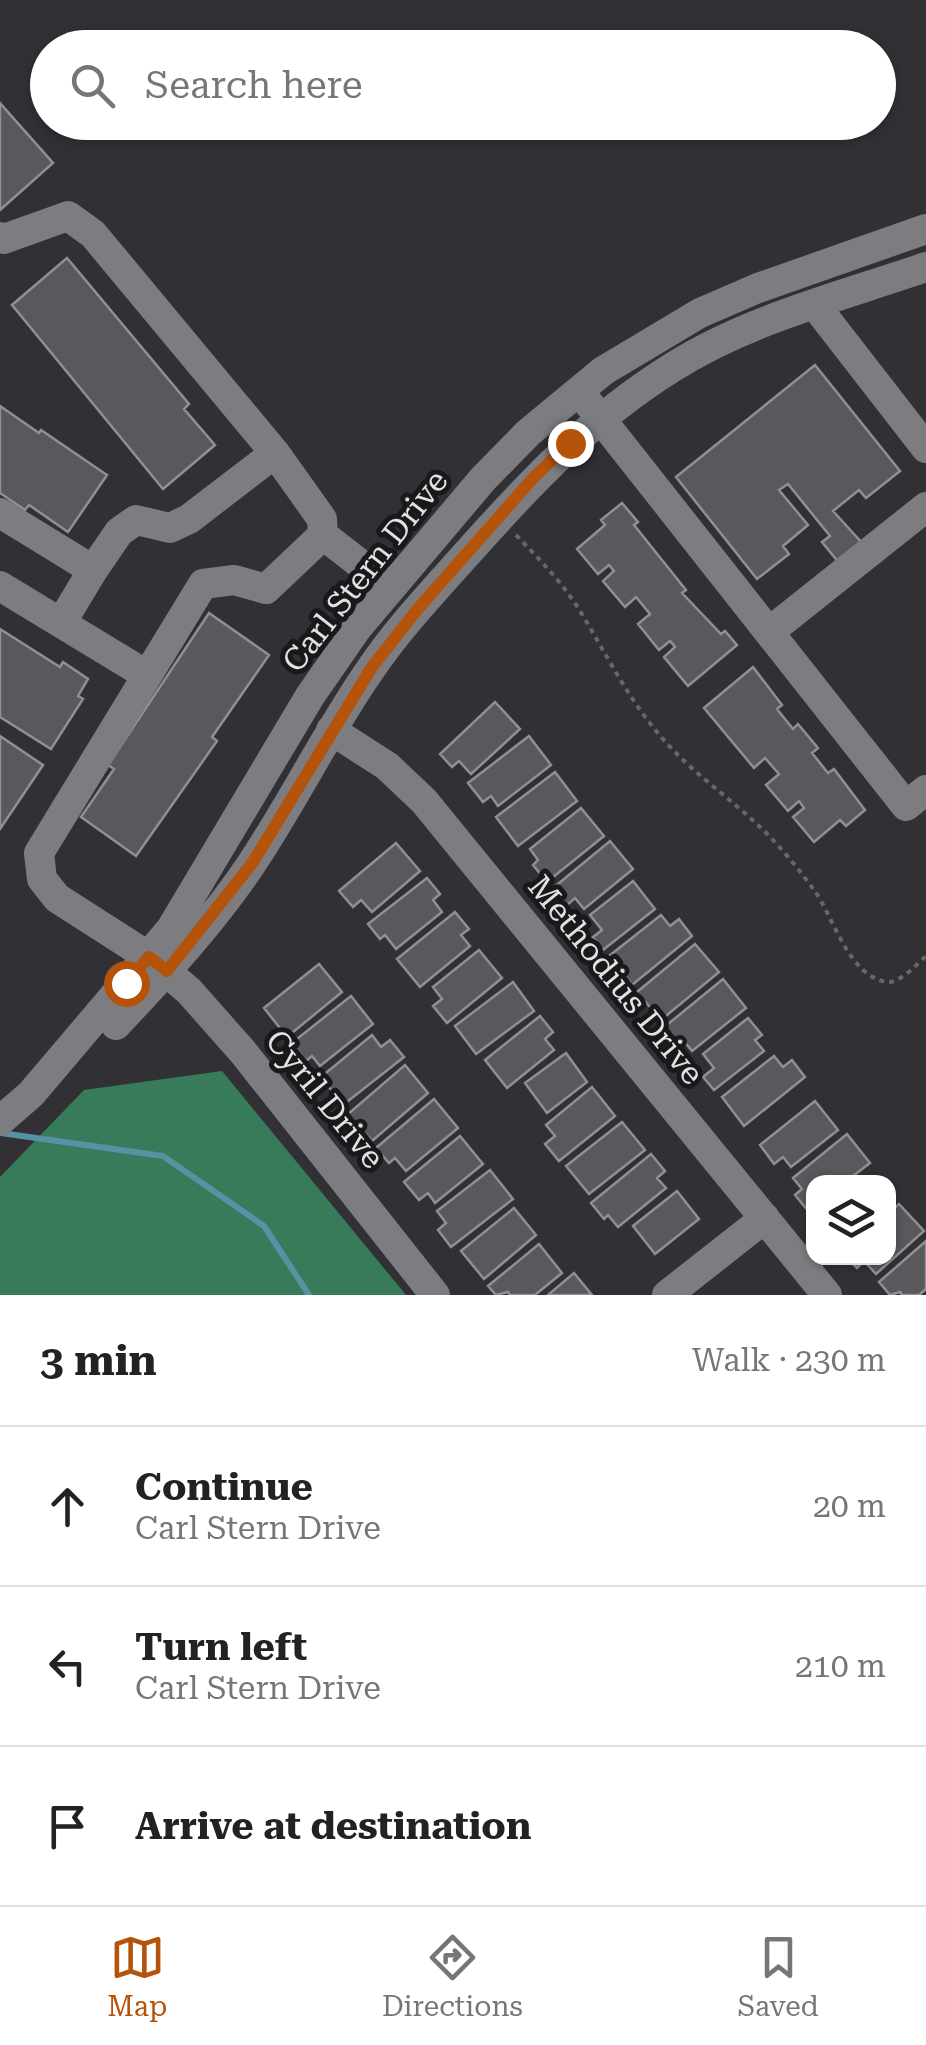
<!DOCTYPE html>
<html lang="en">
<head>
<meta charset="utf-8">
<style>
  :root { --surface:#fff; --page:#f6f6f6; --text:#222; --muted:#767676; --line:#e0e0e0; --accent:#b45309 }
  body { margin:0; font-family:"Roboto Serif",serif; background:var(--page); color:var(--text) }
  .controls { position:absolute; right:30px; bottom:30px; display:grid; overflow:hidden; border-radius:20px; box-shadow:0 2px 8px #0004 }
  .controls button { width:90px; height:90px; display:grid; place-items:center; padding:0; border:0; border-bottom:2px solid var(--line); background:var(--surface); color:var(--text); font:50px sans-serif }
  .stop { position:absolute; width:30px; height:30px; margin:-22px; border:8px solid #b45309; border-radius:50%; background:#fff }
  .stop.end { background:#b45309; border-color:#fff; box-shadow:0 2px 10px #0008 }
  .list { margin:0; padding:0; list-style:none }
  h2 { display:flex; justify-content:space-between; align-items:center; height:130px; margin:0; padding:0 40px; font-size:42px }
  h2 small { font-size:32px; font-weight:400; color:var(--muted) }
  .list li { display:grid; grid-template-columns:65px 1fr auto; gap:30px; align-items:center; box-sizing:border-box; height:160px; padding:0 40px; border-top:2px solid var(--line) }
  .list b { display:block; font-size:38px; white-space:nowrap }
  .list p { margin:0; font-size:32px; white-space:nowrap; color:var(--muted) }
  .list em { font-size:32px; font-style:normal; color:var(--muted) }
  .icon { flex:none; width:55px; height:55px; fill:none; stroke:currentColor; stroke-width:2; stroke-linecap:round; stroke-linejoin:round }
  .map { position:relative; flex:none; width:926px; height:1295px; overflow:hidden }
  .search { position:absolute; background:var(--surface); box-shadow:0 2px 8px #0004; left:30px; right:30px; top:30px; height:110px; display:flex; align-items:center; gap:25px; box-sizing:border-box; padding:0 35px; border-radius:55px; color:var(--muted); font-size:38px }
  .sheet { height:610px; background:var(--surface) }
  nav { display:flex; justify-content:space-around; align-items:center; box-sizing:border-box; height:140px; border-top:2px solid var(--line); background:var(--surface); font-size:28px; color:var(--muted) }
  nav a { display:grid; justify-items:center; gap:5px }
  nav .on { color:var(--accent) }
  .map>svg:first-child { display:block }
  .forest { fill:#377b5b }
  .lines { fill:none; stroke-linecap:round; stroke-linejoin:round }
  .stream { stroke:#5791a4; stroke-width:6 }
  .building { fill:#59595d; stroke:#908f94; stroke-width:2.5 }
  .path { stroke:#67676a; stroke-width:4; stroke-dasharray:5 5; stroke-linecap:butt }
  .minor { stroke:#7d7d81; stroke-width:30 }
  .route { stroke:#b45309; stroke-width:12 }
  .labels { text-anchor:middle; stroke-width:10; stroke-linejoin:round; paint-order:stroke }
  .street-label { font-size:32px; fill:#e2e2e4; stroke:#19191b }
</style>
</head>
<body>
<div class="map">
<svg width="926" height="1295" viewBox="0 0 926 1295">
  <rect width="100%" height="100%" fill="#313135"/>
  <!-- forest -->
  <path class="forest" d="M222,1071L406,1295H0V1177L84,1090Z"/>
  <g class="lines">
    <!-- stream -->
    <path class="stream" d="M1,1133L163,1156L264,1226L309,1295"/>
  </g>
  <!-- building -->
  <path class="building" d="M0,103L53,163L0,210Z
    M67,258L189,404L184,409L215,445L163,489L12,305Z
    M815,365L900,471L866,498L859,490L833,511L864,545L840,564L822,542L830,536L788,484L779,490L808,525L783,546L789,554L757,579L676,477Z
    M0,406L39,433L41,430L107,475L68,532L29,505L25,510L0,493Z
    M622,503L638,522L634,525L686,590L682,593L721,634L725,631L737,645L688,686L664,657L675,647L670,641L659,650L638,624L650,614L636,597L625,607L603,581L614,571L609,565L598,574L577,549L605,525L601,520Z
    M209,613L269,655L212,737L217,741L136,856L81,817L114,769L108,765Z
    M0,629L60,667L63,662L88,679L78,696L83,699L51,749L0,717Z
    M753,667L782,705L777,709L793,729L798,724L818,748L812,753L828,773L834,769L865,810L846,826L840,820L814,842L793,817L804,808L799,801L788,811L766,785L779,774L765,758L754,768L704,708Z
    M495,702L520,729L471,774L459,761L452,767L440,754Z
    M0,736L43,765L0,829Z
    M529,736L551,765L498,806L491,796L483,802L468,783Z
    M555,772L577,801L518,846L496,817Z
    M581,808L604,836L547,882L533,865L538,860L530,849Z
    M610,841L633,869L584,909L575,898L566,906L552,889Z
    M396,843L420,871L372,912L361,900L353,907L339,891Z
    M427,878L440,894L433,900L442,912L396,949L385,935L380,939L368,924Z
    M633,881L655,909L603,950L593,937L602,930L590,915Z
    M455,912L469,929L461,935L470,946L420,987L397,959Z
    M661,915L670,926L679,919L692,936L632,985L609,956Z
    M695,944L719,972L661,1020L637,992Z
    M479,950L502,978L447,1023L433,1006L442,999L433,987Z
    M319,964L342,992L287,1037L264,1008Z
    M723,979L746,1008L692,1051L683,1040L676,1046L662,1029Z
    M513,982L534,1011L476,1054L455,1026Z
    M351,996L373,1024L320,1066L312,1056L306,1061L292,1043Z
    M540,1016L553,1032L545,1039L554,1050L507,1088L485,1060Z
    M748,1018L762,1035L755,1040L764,1051L714,1090L703,1077L714,1068L703,1054Z
    M372,1035L381,1047L390,1040L404,1057L343,1105L321,1077Z
    M566,1053L587,1082L547,1113L525,1083Z
    M774,1056L783,1067L792,1060L805,1077L744,1126L722,1097Z
    M405,1065L428,1093L372,1141L348,1114Z
    M592,1087L615,1116L559,1161L545,1144L555,1136L546,1125Z
    M434,1099L458,1128L406,1171L395,1158L389,1163L376,1148Z
    M815,1101L838,1130L791,1167L783,1157L774,1164L760,1145Z
    M622,1122L645,1150L589,1194L566,1166Z
    M847,1134L870,1163L845,1182H814V1208L809,1212L795,1195L802,1189L793,1178Z
    M460,1136L483,1164L435,1203L428,1193L419,1200L404,1182Z
    M651,1154L665,1171L657,1178L666,1188L618,1227L608,1215L604,1219L591,1203Z
    M490,1170L513,1199L451,1247L438,1230L446,1223L437,1211Z
    M677,1191L699,1219L655,1254L633,1226Z
    M899,1204L924,1231L876,1274L864,1261L857,1268L847,1258H888V1214Z
    M514,1208L536,1235L484,1279L461,1251Z
    M926,1241V1289L919,1295H902L900,1292L890,1295L879,1282Z
    M539,1244L562,1273L535,1295H510L508,1292L496,1295L488,1286Z
    M574,1273L592,1295H548Z"/>
  <g class="lines">
    <!-- path -->
    <path class="path" d="M516,535C539,559 562,582 580,611C604,650 624,691 653,727C683,766 724,793 759,826C779,845 798,868 814,890C834,917 849,979 889,982C901,982 917,964 926,956"/>
    <!-- minor -->
    <path class="minor" d="M0,237L4,239L68,216L93,234L275,453L322,519L323,535
      M815,305L926,448
      M589,404L906,806L926,790
      M0,513L93,570L61,623
      M93,570L119,532L136,520L170,528L189,519L275,453
      M0,586L145,674
      M390,587L323,535L266,589L234,580L203,584L39,853L42,879L57,898L149,957L189,991L243,1052L435,1295
      M769,632L926,507
      M331,730L387,766L424,801L827,1295
      M116,1025C164,974 213,922 252,863C294,800 327,732 370,670C397,630 430,595 462,559C528,485 588,420 673,367C749,319 842,296 926,267
      M0,1121L31,1094L171,929L310,696L357,628L483,479L528,433L603,371L700,313L758,288L926,229
      M667,1295L765,1218"/>
  </g>
  <g class="lines">
    <!-- route -->
    <path class="route" d="M126,983L149,957L167,971L253,862L372,667L416,611L534,477L570,443"/>
  </g>
  <g class="labels">
    <!-- street labels -->
    <g class="street-label">
      <text transform="translate(365 571) rotate(-52)" y="11">Carl Stern Drive</text>
      <text transform="translate(616 980) rotate(51)" y="11">Methodius Drive</text>
      <text transform="translate(325 1099) rotate(51)" y="11">Cyril Drive</text>
    </g>
  </g>
</svg>
<div class="controls">
<button><svg class="icon" aria-label="layers" viewBox="0 0 24 24"><path d="M12 4l9 5-9 5-9-5zM3 14l9 5 9-5"/></svg></button>
</div>
<div class="stop" style="left:126px;top:983px"></div>
<div class="stop end" style="left:570px;top:443px"></div>
<div class="search"><svg class="icon" aria-label="search" viewBox="0 0 24 24"><circle cx="10" cy="10" r="6"/><path d="M15 15l6 6"/></svg>Search here</div>
</div>
<section class="sheet">
<h2>3 min<small>Walk · 230 m</small></h2>
<ul class="list">
<li><svg class="icon" aria-label="ahead" viewBox="0 0 24 24"><path d="M12 20V5M6 11l6-6 6 6"/></svg><div><b>Continue</b><p>Carl Stern Drive</p></div><em>20 m</em></li>
<li><svg class="icon" aria-label="left" viewBox="0 0 24 24"><path d="M17 20v-9H6M10 6l-5 5 5 5"/></svg><div><b>Turn left</b><p>Carl Stern Drive</p></div><em>210 m</em></li>
<li><svg class="icon" aria-label="arrive" viewBox="0 0 24 24"><path d="M6 21V4h12l-3 4 3 4H6"/></svg><div><b>Arrive at destination</b></div></li>
</ul>
</section>
<nav>
<a class="on"><svg class="icon" aria-label="map" viewBox="0 0 24 24"><path d="M3 6l6-2 6 2 6-2v14l-6 2-6-2-6 2zM9 4v14M15 6v14"/></svg>Map</a>
<a><svg class="icon" aria-label="directions" viewBox="0 0 24 24"><path d="M12 3l9 9-9 9-9-9zM9 14v-3h6M13 9l2 2-2 2"/></svg>Directions</a>
<a><svg class="icon" aria-label="saved" viewBox="0 0 24 24"><path d="M7 4h10v16l-5-4-5 4z"/></svg>Saved</a>
</nav>
</body>
</html>
